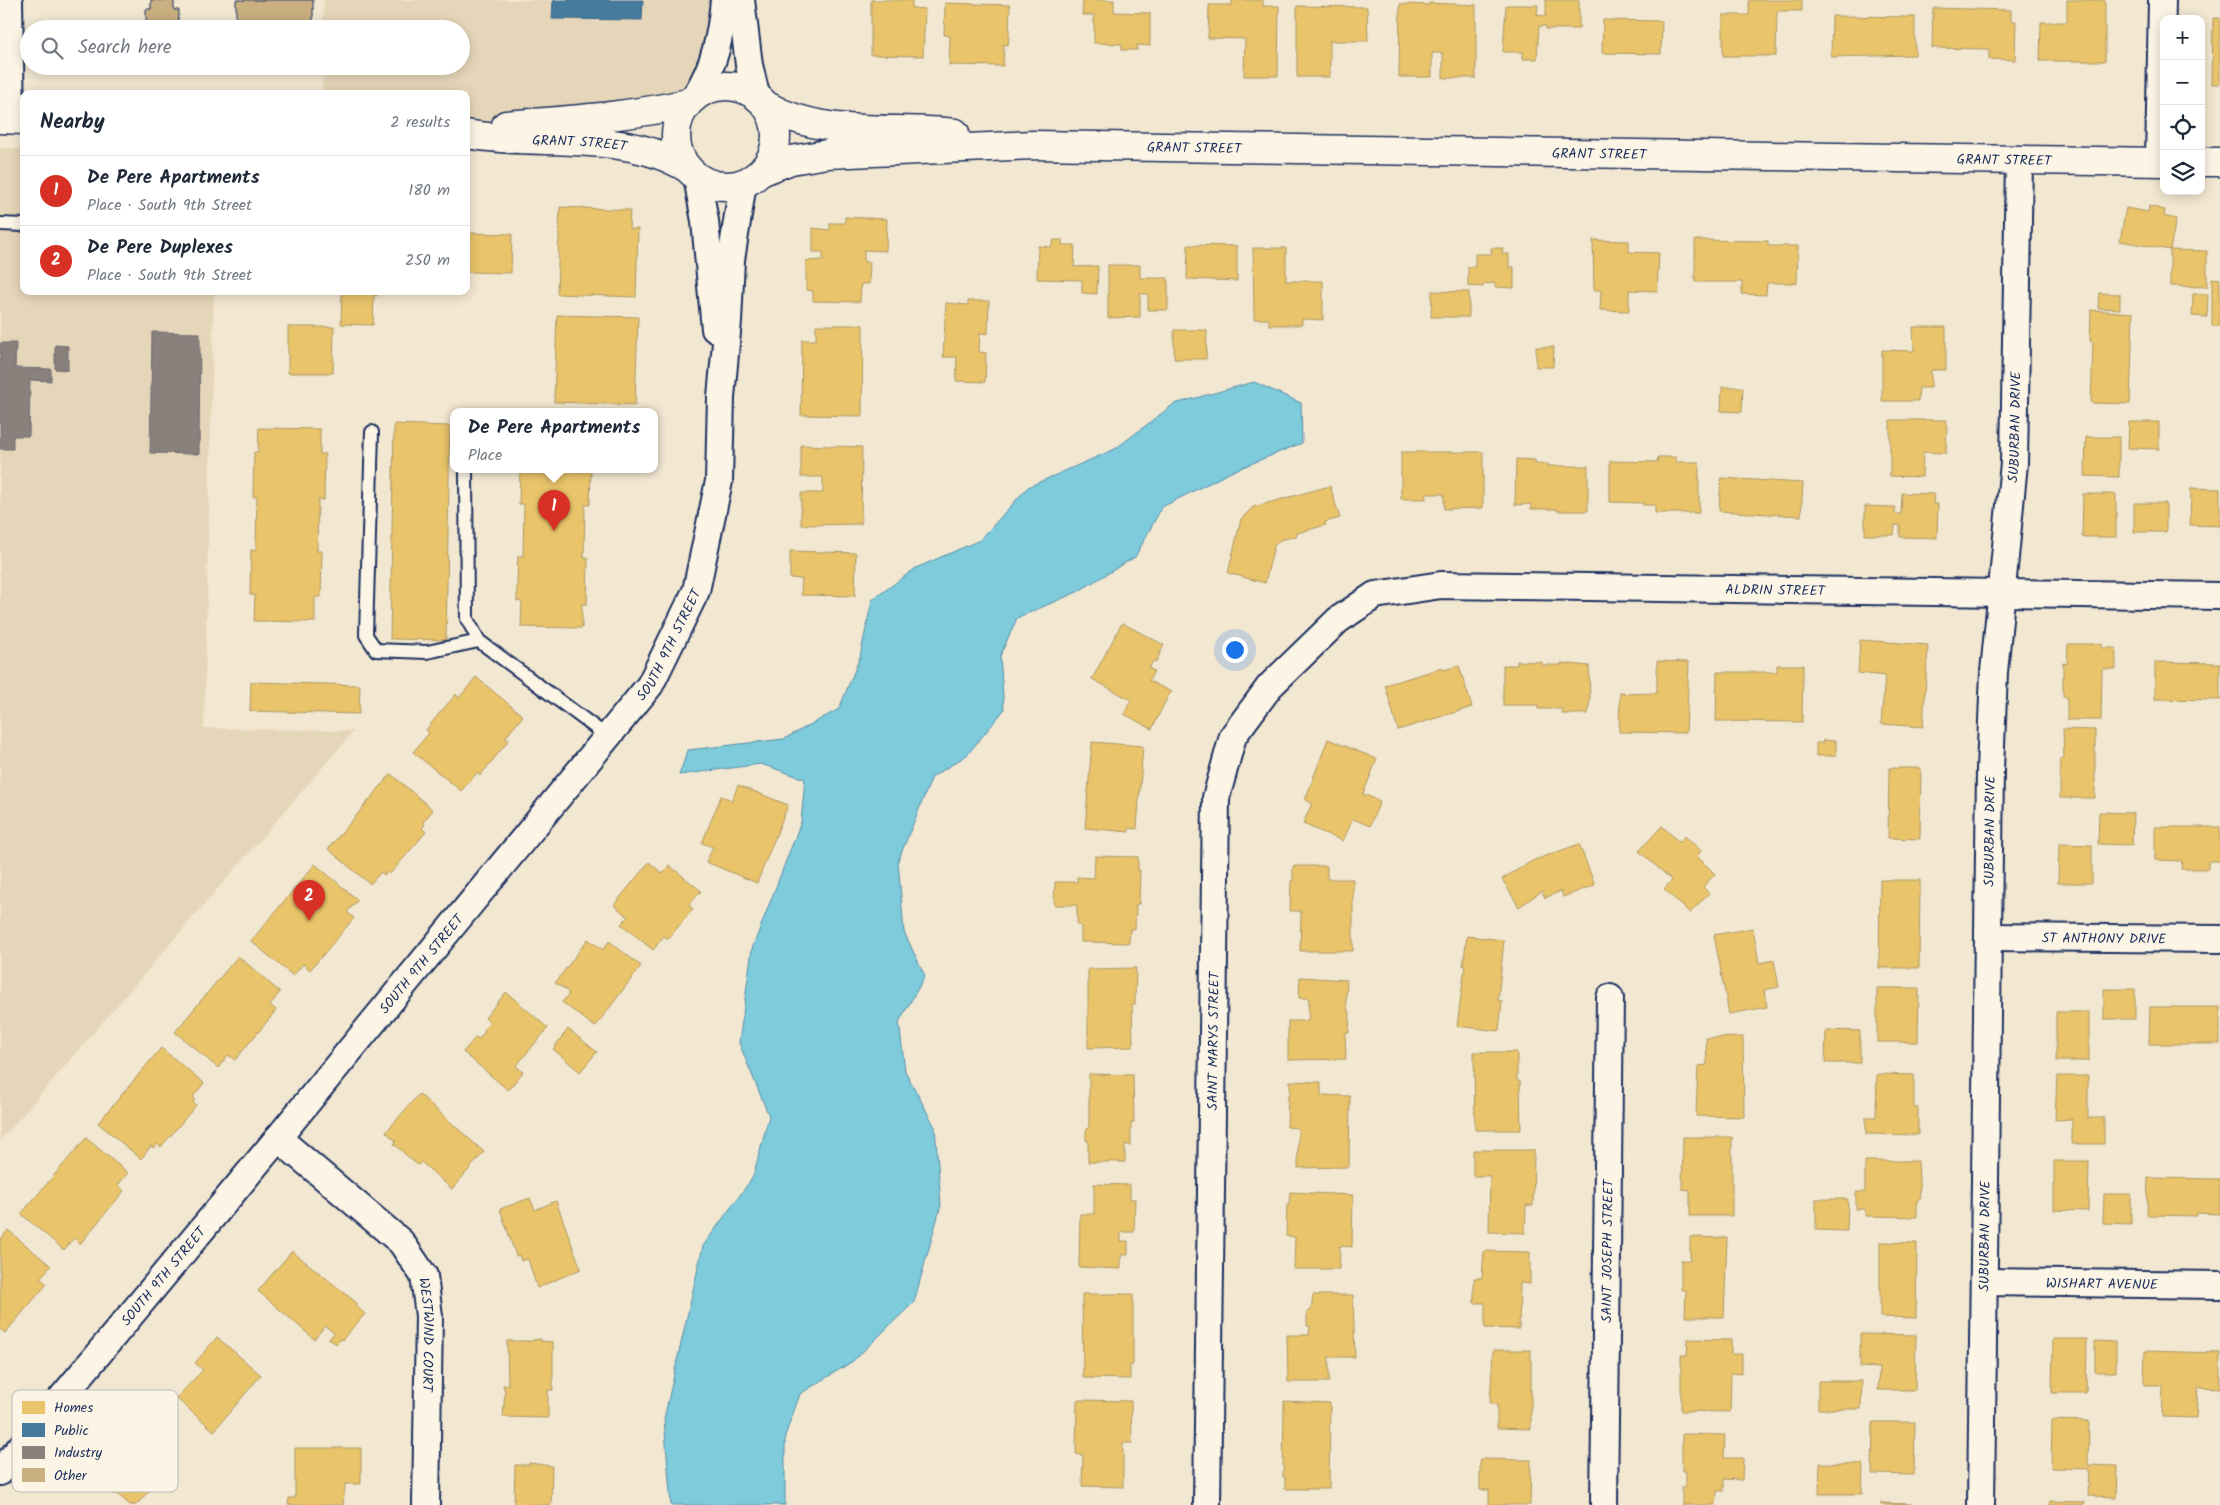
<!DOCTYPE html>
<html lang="en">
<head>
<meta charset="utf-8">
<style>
  :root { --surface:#fff; --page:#f2f2f3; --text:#1f2937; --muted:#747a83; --line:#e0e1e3; --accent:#d93025 }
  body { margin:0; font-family:Kalam,sans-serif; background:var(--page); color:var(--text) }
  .controls { position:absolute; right:15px; top:15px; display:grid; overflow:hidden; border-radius:10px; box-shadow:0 2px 12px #0003 }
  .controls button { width:45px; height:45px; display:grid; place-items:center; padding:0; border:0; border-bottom:1px solid var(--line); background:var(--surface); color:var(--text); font:25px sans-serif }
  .you { position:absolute; left:1234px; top:649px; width:18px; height:18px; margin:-12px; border:4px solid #fff; border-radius:50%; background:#1a73e8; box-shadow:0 0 0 8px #1a73e833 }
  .badge { display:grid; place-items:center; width:32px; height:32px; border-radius:50%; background:var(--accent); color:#fff; font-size:16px; font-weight:700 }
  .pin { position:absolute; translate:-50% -41px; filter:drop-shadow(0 1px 2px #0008) }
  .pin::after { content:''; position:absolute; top:26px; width:18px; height:15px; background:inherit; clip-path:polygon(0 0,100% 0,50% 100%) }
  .popup { position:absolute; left:450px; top:408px; width:208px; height:65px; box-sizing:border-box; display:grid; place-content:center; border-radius:10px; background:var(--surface); filter:drop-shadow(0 1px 4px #0005); font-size:16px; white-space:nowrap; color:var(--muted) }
  .popup b { font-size:19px; color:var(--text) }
  .popup::after { content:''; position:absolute; left:50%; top:100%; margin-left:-10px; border:10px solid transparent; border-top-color:var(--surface) }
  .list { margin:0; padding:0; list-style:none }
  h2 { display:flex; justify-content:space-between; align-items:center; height:65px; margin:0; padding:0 20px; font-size:21px }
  h2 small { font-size:16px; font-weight:400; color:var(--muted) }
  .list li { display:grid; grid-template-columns:32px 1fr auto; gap:15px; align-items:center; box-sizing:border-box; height:70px; padding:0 20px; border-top:1px solid var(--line) }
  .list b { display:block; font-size:19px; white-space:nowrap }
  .list p { margin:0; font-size:16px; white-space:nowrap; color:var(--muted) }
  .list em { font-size:16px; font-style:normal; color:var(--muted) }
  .icon { flex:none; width:28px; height:28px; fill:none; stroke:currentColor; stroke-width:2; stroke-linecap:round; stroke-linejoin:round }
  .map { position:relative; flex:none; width:2220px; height:1505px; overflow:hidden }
  .search { position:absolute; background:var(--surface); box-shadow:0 2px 12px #0003; left:20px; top:20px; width:450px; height:55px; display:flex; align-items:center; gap:12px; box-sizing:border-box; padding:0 18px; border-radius:28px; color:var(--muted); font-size:19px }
  .panel { position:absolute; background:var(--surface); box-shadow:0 2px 12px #0003; left:20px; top:90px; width:450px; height:205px; border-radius:10px }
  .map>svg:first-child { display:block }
  .built { fill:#e6d6b9 }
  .water { fill:#7dcbdb; stroke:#568da9 }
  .homes { fill:#e9c46a; stroke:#ab9766 }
  .public { fill:#457b9d; stroke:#38648a }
  .industry { fill:#8a817c; stroke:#696873 }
  .building { fill:#caaf80; stroke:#1b2f5e }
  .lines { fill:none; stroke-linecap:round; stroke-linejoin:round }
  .service-casing { stroke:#1b2f5e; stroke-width:16 }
  .minor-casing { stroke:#1b2f5e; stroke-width:30 }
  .tertiary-casing { stroke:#1b2f5e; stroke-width:31 }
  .service { stroke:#fcf5e5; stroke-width:12 }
  .minor { stroke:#fcf5e5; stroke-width:26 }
  .tertiary { stroke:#fcf5e5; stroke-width:28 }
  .labels { text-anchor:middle; stroke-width:5; stroke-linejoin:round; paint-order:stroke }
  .street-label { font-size:14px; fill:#1b2f5e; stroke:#fcf5e5 }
  .key { fill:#fcf5e5; stroke:#b8babc; stroke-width:1 }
  .key-label { font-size:14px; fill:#1b2f5e }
</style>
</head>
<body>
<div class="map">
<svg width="2220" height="1505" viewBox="0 0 2220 1505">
  <rect width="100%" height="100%" fill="#f2e7d1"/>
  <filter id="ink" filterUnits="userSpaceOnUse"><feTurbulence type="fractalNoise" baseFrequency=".02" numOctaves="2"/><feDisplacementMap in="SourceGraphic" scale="10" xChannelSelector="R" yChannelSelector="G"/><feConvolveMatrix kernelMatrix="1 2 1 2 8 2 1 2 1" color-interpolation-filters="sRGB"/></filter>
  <g filter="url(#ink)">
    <!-- built -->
    <path class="built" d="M324,0H731L708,76L654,117L466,132V94H322L323,66H461V29H323Z
      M0,148L24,149V291H214L204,728L354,731L0,1141Z"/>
    <!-- water -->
    <path class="water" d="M1254,382L1301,403L1302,443L1233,471L1162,507L1135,557L1077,592L1017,618L1000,656L1004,710L967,755L932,777L898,861L904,932L925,976L899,1022L905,1071L935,1127L941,1205L914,1302L853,1361L800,1394L785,1436V1505H671L664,1419L703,1246L753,1177L769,1116L739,1043L752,949L801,822L805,779L761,764L679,775L688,750L784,739L839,709L860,657L872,600L916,568L980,540L1028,487L1115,449L1174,404Z"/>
    <!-- homes -->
    <path class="homes" d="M871,0H912V8L925,9L923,56L871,55Z
      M1083,0H1114V12L1150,13V46L1137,45V50H1122V44L1094,43V15H1082Z
      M1232,0H1263V6H1279L1278,76H1244L1245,39L1208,38L1209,5H1232Z
      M1546,0H1579V29H1546V26H1539L1537,59H1523V52H1503L1506,5H1538L1537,15L1546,16Z
      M1749,0H1802V11H1777L1776,56H1723V15H1749Z
      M2067,0H2105V61H2040L2041,22H2067Z
      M945,3L1010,5L1009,37L1008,45L1004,44L1003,66L949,65L950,36L944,35Z
      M1429,3L1476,5V78H1443V53H1432V77H1399L1400,4L1429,5Z
      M1297,6L1367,7L1368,41H1330V77H1297Z
      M1933,8L2011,10V21H2016L2015,60L1989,59V49L1932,48Z
      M1832,16L1915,17V55L1831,57Z
      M2213,18H2220V84H2212Z
      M1603,20L1662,21L1661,54L1602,53Z
      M2149,206L2165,210L2164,216L2176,219L2170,250L2120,241L2126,208L2148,212Z
      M560,207L630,210L629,229H638L636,297L557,294Z
      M845,217L887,219L886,251L864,250V262H870L869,284H861L860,302L813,301V291L806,290V261L823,260V252H813V228L830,230V223H845Z
      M466,233L512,234L511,273L466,272Z
      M1054,240H1062V245H1075L1074,267L1098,266L1097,294L1082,293V280L1037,279L1038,246L1051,247Z
      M1593,240L1629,241V252L1659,253L1657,291L1629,290V311L1600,310L1601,290H1594Z
      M1695,240L1768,241V246H1798L1797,283H1767L1766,295L1742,294V282H1695Z
      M1188,245L1237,246V281L1187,279Z
      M1253,248H1286V281H1323V320L1302,319V325H1269V319H1254Z
      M1491,248H1503L1502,254H1509V267H1514V288L1495,287V283L1483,284V287L1468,286V267H1475V254H1492Z
      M2170,250L2207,251V287L2170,286Z
      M1108,265H1140V278H1168V310H1148V294H1140V317L1108,318Z
      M2212,278L2220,279V326H2212Z
      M342,291H377V296L374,295L373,325L341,324Z
      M1432,291L1469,292V317H1431Z
      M2099,293L2120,294V309L2098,308Z
      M2193,294H2208L2207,317L2192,316Z
      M968,301H989L988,334L980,333L979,352L986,353L985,382L956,381L957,357H943L946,303L968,305Z
      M2091,310L2133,313L2130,404L2091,403L2093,342L2090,341Z
      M557,315L638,317L635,405L554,402Z
      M816,325H863L862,416L801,415L802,340H816Z
      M288,327H334L333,373H288Z
      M1913,327H1946V370H1931V388H1919L1918,401H1882V350L1914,351Z
      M1174,330H1207L1206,359H1174Z
      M1536,347H1554L1553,367H1536Z
      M1722,387H1743L1742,412L1721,411Z
      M1890,420H1947L1946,453L1923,452L1922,477L1890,476Z
      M2129,422H2159V449L2128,448Z
      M394,424L450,426L446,640L390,639Z
      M259,428L320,429V454H325L324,500H318L317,551H322L321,597H315V622L254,621L255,595H250L251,550H256L257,497H253L254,452H258Z
      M2086,437H2119V477L2085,476Z
      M801,445L862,447L861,524L801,525V493H823V477H801Z
      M1401,452H1483V508L1444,509V494H1426V499H1401Z
      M1658,457H1676V462H1699V513H1655V505H1643V503L1610,502V461L1657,462Z
      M1516,459L1535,460V464H1548V466H1588V511H1557V509H1531V504L1515,505Z
      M520,470H591L590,505H585L584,558H588L587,604H582V628L521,627L522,602L517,601V582L518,556H523L524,504H519Z
      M1721,478L1803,483L1801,516L1719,511Z
      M1330,486L1340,518L1325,522L1326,525L1297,533V536L1280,540L1274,546L1265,583L1228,573L1241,519L1253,507Z
      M2191,488L2220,489V526L2190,525Z
      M1902,493L1934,494L1933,504H1938L1937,538L1900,537V525H1895L1894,535H1865V506L1895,507V514H1901Z
      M2083,494H2116V537H2082Z
      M2134,503H2166V532H2134Z
      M790,551L856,553L855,596L801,595L802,579L790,578Z
      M1122,623L1164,645L1156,662L1153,661L1149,668L1154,671L1149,681L1172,692L1168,696L1152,729L1124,714L1131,700L1092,679Z
      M1860,640L1928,645L1923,727L1881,724L1885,676L1858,673Z
      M2068,644H2102V648H2116V669H2102L2101,720H2067V697H2063V663L2067,664Z
      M1517,661L1542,662V665H1561V663L1589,666L1590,698L1588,714H1562V709H1538V705H1503V665H1517Z
      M1657,661L1689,662L1686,733L1619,732L1620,692H1624V694L1657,693Z
      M2155,662L2220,663V700L2155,699Z
      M1777,665H1803L1802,722L1716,721L1717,672H1777Z
      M1459,666L1472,707L1398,730L1385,685L1442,668L1443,670Z
      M476,677L523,716L505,738L509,740L480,776L477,773L461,791L413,752L429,733L426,730L438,715L456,694L459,698Z
      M251,682L360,685L359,714L250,711Z
      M2063,729L2095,730V798H2060V759H2064Z
      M1328,739L1377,759L1363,794L1380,801L1370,826L1353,819L1343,841L1303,824L1312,803L1305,800Z
      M1823,740L1836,741V756H1816V743H1823Z
      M1092,742L1143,746L1137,829L1129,828V832L1085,828Z
      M1889,768H1921L1920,839L1888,838Z
      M391,774L433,810L423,822L425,825L422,828L426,832L390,874L387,872L384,875L381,872L370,884L328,849Z
      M738,785L788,805L757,883L706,862L713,847L702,843L721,796L732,800Z
      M2099,812L2133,813L2132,845L2098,844Z
      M1662,826L1679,842L1685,836L1701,851L1697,856L1715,874L1703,887L1709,893L1690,913L1664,889L1672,880L1639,851Z
      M2155,827H2220V861H2208V869H2181L2182,861L2155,860Z
      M1579,844L1595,885L1563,897L1561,891L1545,898L1542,891L1519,907L1502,879L1532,861Z
      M2059,844L2092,845V883H2058Z
      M1095,856L1138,857V870H1140L1139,904H1136L1135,929H1130L1129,943L1081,942V928L1080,925H1077V905H1054L1055,882H1077V877L1094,878Z
      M649,862L663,874L669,865L701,891L689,905L693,909L668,939L664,936L653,950L621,924L628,917L614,905Z
      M315,864L358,900L347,912L354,918L317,962L310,970L303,964L293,976L251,941Z
      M1293,866H1327V879H1353V951H1300L1301,911H1290L1291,881H1293Z
      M1880,880H1920L1919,968H1879Z
      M1753,928L1759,963L1774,960L1779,987L1764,990L1767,1007L1729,1014L1714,935Z
      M1467,936L1504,940L1498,1000L1502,1001L1499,1031L1457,1026L1465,966H1463Z
      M588,939L603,950L609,941L641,966L595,1027L562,1002L569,994L565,989L555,983Z
      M238,956L280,992L270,1005L276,1010L270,1018L235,1060L228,1055L218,1068L175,1032Z
      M1136,968L1135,1004H1132L1133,1047L1088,1048V969Z
      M1300,977L1347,980L1346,1000L1348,1012H1350L1349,1033H1345L1346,1059L1288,1060V1021H1308L1309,998H1299Z
      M1877,988H1919L1918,1042H1877Z
      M2104,989H2135V1019H2104Z
      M506,992L548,1028L516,1066L523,1072L508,1090L463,1052L476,1037L479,1039L485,1031L484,1030L490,1022L485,1018Z
      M2150,1007H2220V1044H2149Z
      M2056,1012H2089V1061H2056Z
      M568,1029L597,1052L580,1072L553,1049Z
      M1826,1030L1860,1031V1063H1825Z
      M1743,1037L1744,1117L1696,1116L1698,1066L1707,1065L1706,1038Z
      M161,1048L204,1083L193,1097L195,1099L193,1102L196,1105L193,1109L161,1147L158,1144L154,1148L151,1146L141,1159L98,1123Z
      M1474,1052H1517V1081H1520L1521,1130H1475Z
      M1089,1074L1133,1075L1134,1123H1131V1146L1125,1144V1162H1088V1140H1086V1130L1089,1127Z
      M1877,1074L1914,1075V1108H1918V1135L1866,1134V1117H1876Z
      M2057,1076H2088V1118H2104V1144H2072V1119L2055,1120Z
      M1290,1081L1321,1082V1095L1350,1096L1349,1167L1298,1168V1128L1287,1127L1288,1095H1290Z
      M419,1094L484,1152L452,1189L421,1162L418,1165L414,1162L394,1144L396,1141L386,1132Z
      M1683,1137H1732V1216H1690V1190L1682,1189Z
      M86,1138L128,1173L118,1185L124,1191L80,1244L74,1238L64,1250L21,1214Z
      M1473,1150H1534L1533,1206L1526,1205L1525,1233L1489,1232L1490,1176H1473Z
      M1865,1161H1918L1920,1200H1917V1217L1865,1216V1209H1856V1192H1865Z
      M2054,1161H2089L2088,1211L2054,1210Z
      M2148,1178L2220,1179V1214L2197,1213V1216L2147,1215Z
      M1094,1184L1130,1185V1199H1135L1134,1232H1121V1241H1128V1255H1121V1269L1079,1267L1080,1214H1094Z
      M1290,1192L1353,1195L1352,1247L1340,1246L1339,1269H1294L1295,1237L1286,1236L1287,1205H1289Z
      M2104,1194H2131V1224L2103,1223Z
      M530,1198L535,1210L556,1201L581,1269L537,1288L528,1259L521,1261L519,1255L516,1256L500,1209Z
      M1816,1199H1848L1847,1231L1816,1230Z
      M8,1230L51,1266L40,1278L47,1284L5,1333L0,1329V1240Z
      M1690,1237L1727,1238L1724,1317H1685L1686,1290H1681V1260H1690Z
      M1880,1242L1917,1243L1916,1318L1880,1317Z
      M292,1251L357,1303L355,1305L365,1314L342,1340L341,1339L336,1344L329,1339L334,1333L325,1326L314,1339L258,1291Z
      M1484,1251L1530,1252V1284L1520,1283L1519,1329L1485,1328V1303H1474V1278H1482Z
      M1082,1294H1133V1365H1130V1379L1083,1378Z
      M1313,1295H1353L1355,1357H1329V1382H1288L1287,1335H1309L1310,1326H1307V1312L1311,1311Z
      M1860,1334L1916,1335L1915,1390H1878L1879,1368L1860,1367Z
      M217,1337L261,1375L214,1431L176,1398L203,1370L195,1363Z
      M541,1339V1341L553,1342V1390H548V1418L503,1417L505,1392L503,1385H508L507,1341H533V1340Z
      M1688,1339L1731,1340V1354H1742V1374L1731,1373L1730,1412L1681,1411V1355H1687Z
      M2053,1339H2087L2086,1393H2052Z
      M2095,1341L2116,1342V1372H2095Z
      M1493,1350H1531V1429L1497,1428V1404H1490Z
      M2145,1351L2220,1353V1388L2198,1387L2196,1418L2162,1417L2163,1385H2144Z
      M1818,1381H1862L1861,1409H1818Z
      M1077,1400L1131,1401L1132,1443H1123V1487L1082,1486L1083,1455L1076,1454Z
      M1284,1401L1330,1403L1329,1489H1285V1477H1283Z
      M2052,1420L2089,1421L2088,1465L2118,1466L2117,1497L2088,1496L2089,1469L2051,1468Z
      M1873,1422H1915L1914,1475L1872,1474Z
      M143,1427L168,1449L151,1469L158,1475L155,1478L158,1481L136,1505H130L116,1493L115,1495L104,1484L127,1457L121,1453Z
      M1682,1434L1725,1435L1724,1458H1743L1742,1480L1724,1479V1491H1717L1716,1505H1682V1487H1685V1471H1682Z
      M295,1448H361V1484H345L343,1505H288L289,1498H295Z
      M1480,1459L1531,1460L1530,1505H1489V1490H1480Z
      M529,1463L552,1466L551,1505H514L515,1465H529Z
      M1820,1463L1863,1464L1862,1494H1819Z
      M2050,1501L2085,1502L2084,1505H2050Z
      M1881,1503L1912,1504V1505H1881Z"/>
    <!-- public -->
    <path class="public" d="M553,0H643L642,20L552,19Z"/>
    <!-- industry -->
    <path class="industry" d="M152,332L200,333L199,454L150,453Z
      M0,343H16L15,368L51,369V381L30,380L29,436H13V449H0Z
      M55,345L68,346V370L55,369Z"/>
    <!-- building -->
    <path class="building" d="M151,0H174V10H179L178,29H146V9H151Z
      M236,0H313V29H236Z"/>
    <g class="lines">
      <!-- service casing -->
      <g class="service-casing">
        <path id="service" d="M0,224L24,225
          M372,432L366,635L376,650L427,652L479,641
          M466,470L467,619L479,641L608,737"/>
      </g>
      <!-- minor casing -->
      <g class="minor-casing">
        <g id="minor">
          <path d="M9,0L11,120"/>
          <path d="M741,0L749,65L756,95"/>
          <path d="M696,95C715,65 721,35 724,0"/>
          <path d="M2159,162L2162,0"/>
          <path d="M697,177L705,221L715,329"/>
          <path id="s1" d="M1988,937L2220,939"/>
          <path id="s2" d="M278,1138L401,1242L424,1276L429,1316L426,1505"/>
          <path id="s3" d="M1984,1282L2220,1285"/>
          <path id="s4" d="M0,1472L278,1138L650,685L696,591L719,481L721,397L728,321L731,260L743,183"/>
          <path id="s5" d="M1207,1505L1216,798L1233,736L1270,686L1338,620L1375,595L1441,585L2220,596"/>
          <path id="s6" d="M1604,1505L1610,998"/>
          <path id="s7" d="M1981,1505L1990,770L1994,672L2014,463L2019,160"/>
        </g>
      </g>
      <!-- tertiary casing -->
      <g class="tertiary-casing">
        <g id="tertiary">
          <circle cx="726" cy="136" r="50"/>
          <path d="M767,106C823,138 893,126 955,133"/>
          <path d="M0,119L24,120"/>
          <path d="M506,125C567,120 628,117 688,103"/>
          <path id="s8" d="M466,134C537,147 625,129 687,168"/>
          <path d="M2201,162H2220"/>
          <path id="s9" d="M763,171L791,160L827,154L1033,145L2164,162"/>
        </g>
      </g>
      <!-- service -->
      <use href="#service" class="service"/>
      <!-- minor -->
      <use href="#minor" class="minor"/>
      <!-- tertiary -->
      <use href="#tertiary" class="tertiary"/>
    </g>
  </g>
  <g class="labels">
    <!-- street labels -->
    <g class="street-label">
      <text dy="5" stroke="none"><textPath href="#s8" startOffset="114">GRANT STREET</textPath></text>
      <text dy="5" stroke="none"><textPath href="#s9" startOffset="434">GRANT STREET</textPath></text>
      <text dy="5" stroke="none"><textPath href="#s9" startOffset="839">GRANT STREET</textPath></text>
      <text dy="5" stroke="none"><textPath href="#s9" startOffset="1244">GRANT STREET</textPath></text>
      <text dy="5" stroke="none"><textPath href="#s7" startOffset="1079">SUBURBAN DRIVE</textPath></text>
      <text dy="5" stroke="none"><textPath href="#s5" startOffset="1374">ALDRIN STREET</textPath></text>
      <text dy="5" stroke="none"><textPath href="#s4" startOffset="1065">SOUTH 9TH STREET</textPath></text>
      <text dy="5" stroke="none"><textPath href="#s7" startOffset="674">SUBURBAN DRIVE</textPath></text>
      <text dy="5" stroke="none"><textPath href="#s1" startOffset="116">ST ANTHONY DRIVE</textPath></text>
      <text dy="5" stroke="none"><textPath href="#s4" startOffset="660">SOUTH 9TH STREET</textPath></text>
      <text dy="5" stroke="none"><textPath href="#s5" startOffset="464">SAINT MARYS STREET</textPath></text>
      <text dy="5" stroke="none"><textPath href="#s7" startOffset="269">SUBURBAN DRIVE</textPath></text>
      <text dy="5" stroke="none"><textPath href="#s6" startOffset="254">SAINT JOSEPH STREET</textPath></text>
      <text dy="5" stroke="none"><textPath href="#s4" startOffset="255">SOUTH 9TH STREET</textPath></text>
      <text dy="5" stroke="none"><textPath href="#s3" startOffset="118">WISHART AVENUE</textPath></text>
      <text dy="5" stroke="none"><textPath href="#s2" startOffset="261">WESTWIND COURT</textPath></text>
    </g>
  </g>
  <!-- legend -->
  <rect x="12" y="1390" width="166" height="102" rx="8" class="key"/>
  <rect x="22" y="1401" width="23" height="13" fill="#e9c46a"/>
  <rect x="22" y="1423" width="23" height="14" fill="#457b9d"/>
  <rect x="22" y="1446" width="23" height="13" fill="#8a817c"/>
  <rect x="22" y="1468" width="23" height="14" fill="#caaf80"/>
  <g class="key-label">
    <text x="54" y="1412">Homes</text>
    <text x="54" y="1435">Public</text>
    <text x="54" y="1457">Industry</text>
    <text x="54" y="1480">Other</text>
  </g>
</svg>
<div class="controls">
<button>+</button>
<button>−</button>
<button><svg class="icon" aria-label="locate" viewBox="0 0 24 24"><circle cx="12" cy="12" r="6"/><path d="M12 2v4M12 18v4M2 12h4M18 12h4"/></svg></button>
<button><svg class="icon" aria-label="layers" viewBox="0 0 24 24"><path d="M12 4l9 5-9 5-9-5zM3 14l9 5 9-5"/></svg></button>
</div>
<div class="you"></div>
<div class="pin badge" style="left:554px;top:531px">1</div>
<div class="popup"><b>De Pere Apartments</b>Place</div>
<div class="pin badge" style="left:309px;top:921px">2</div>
<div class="search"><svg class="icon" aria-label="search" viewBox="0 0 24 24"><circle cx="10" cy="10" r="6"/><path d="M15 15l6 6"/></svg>Search here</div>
<section class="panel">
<h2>Nearby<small>2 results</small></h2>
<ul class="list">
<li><span class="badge">1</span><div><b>De Pere Apartments</b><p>Place · South 9th Street</p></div><em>180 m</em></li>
<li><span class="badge">2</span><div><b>De Pere Duplexes</b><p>Place · South 9th Street</p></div><em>250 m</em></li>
</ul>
</section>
</div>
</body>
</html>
